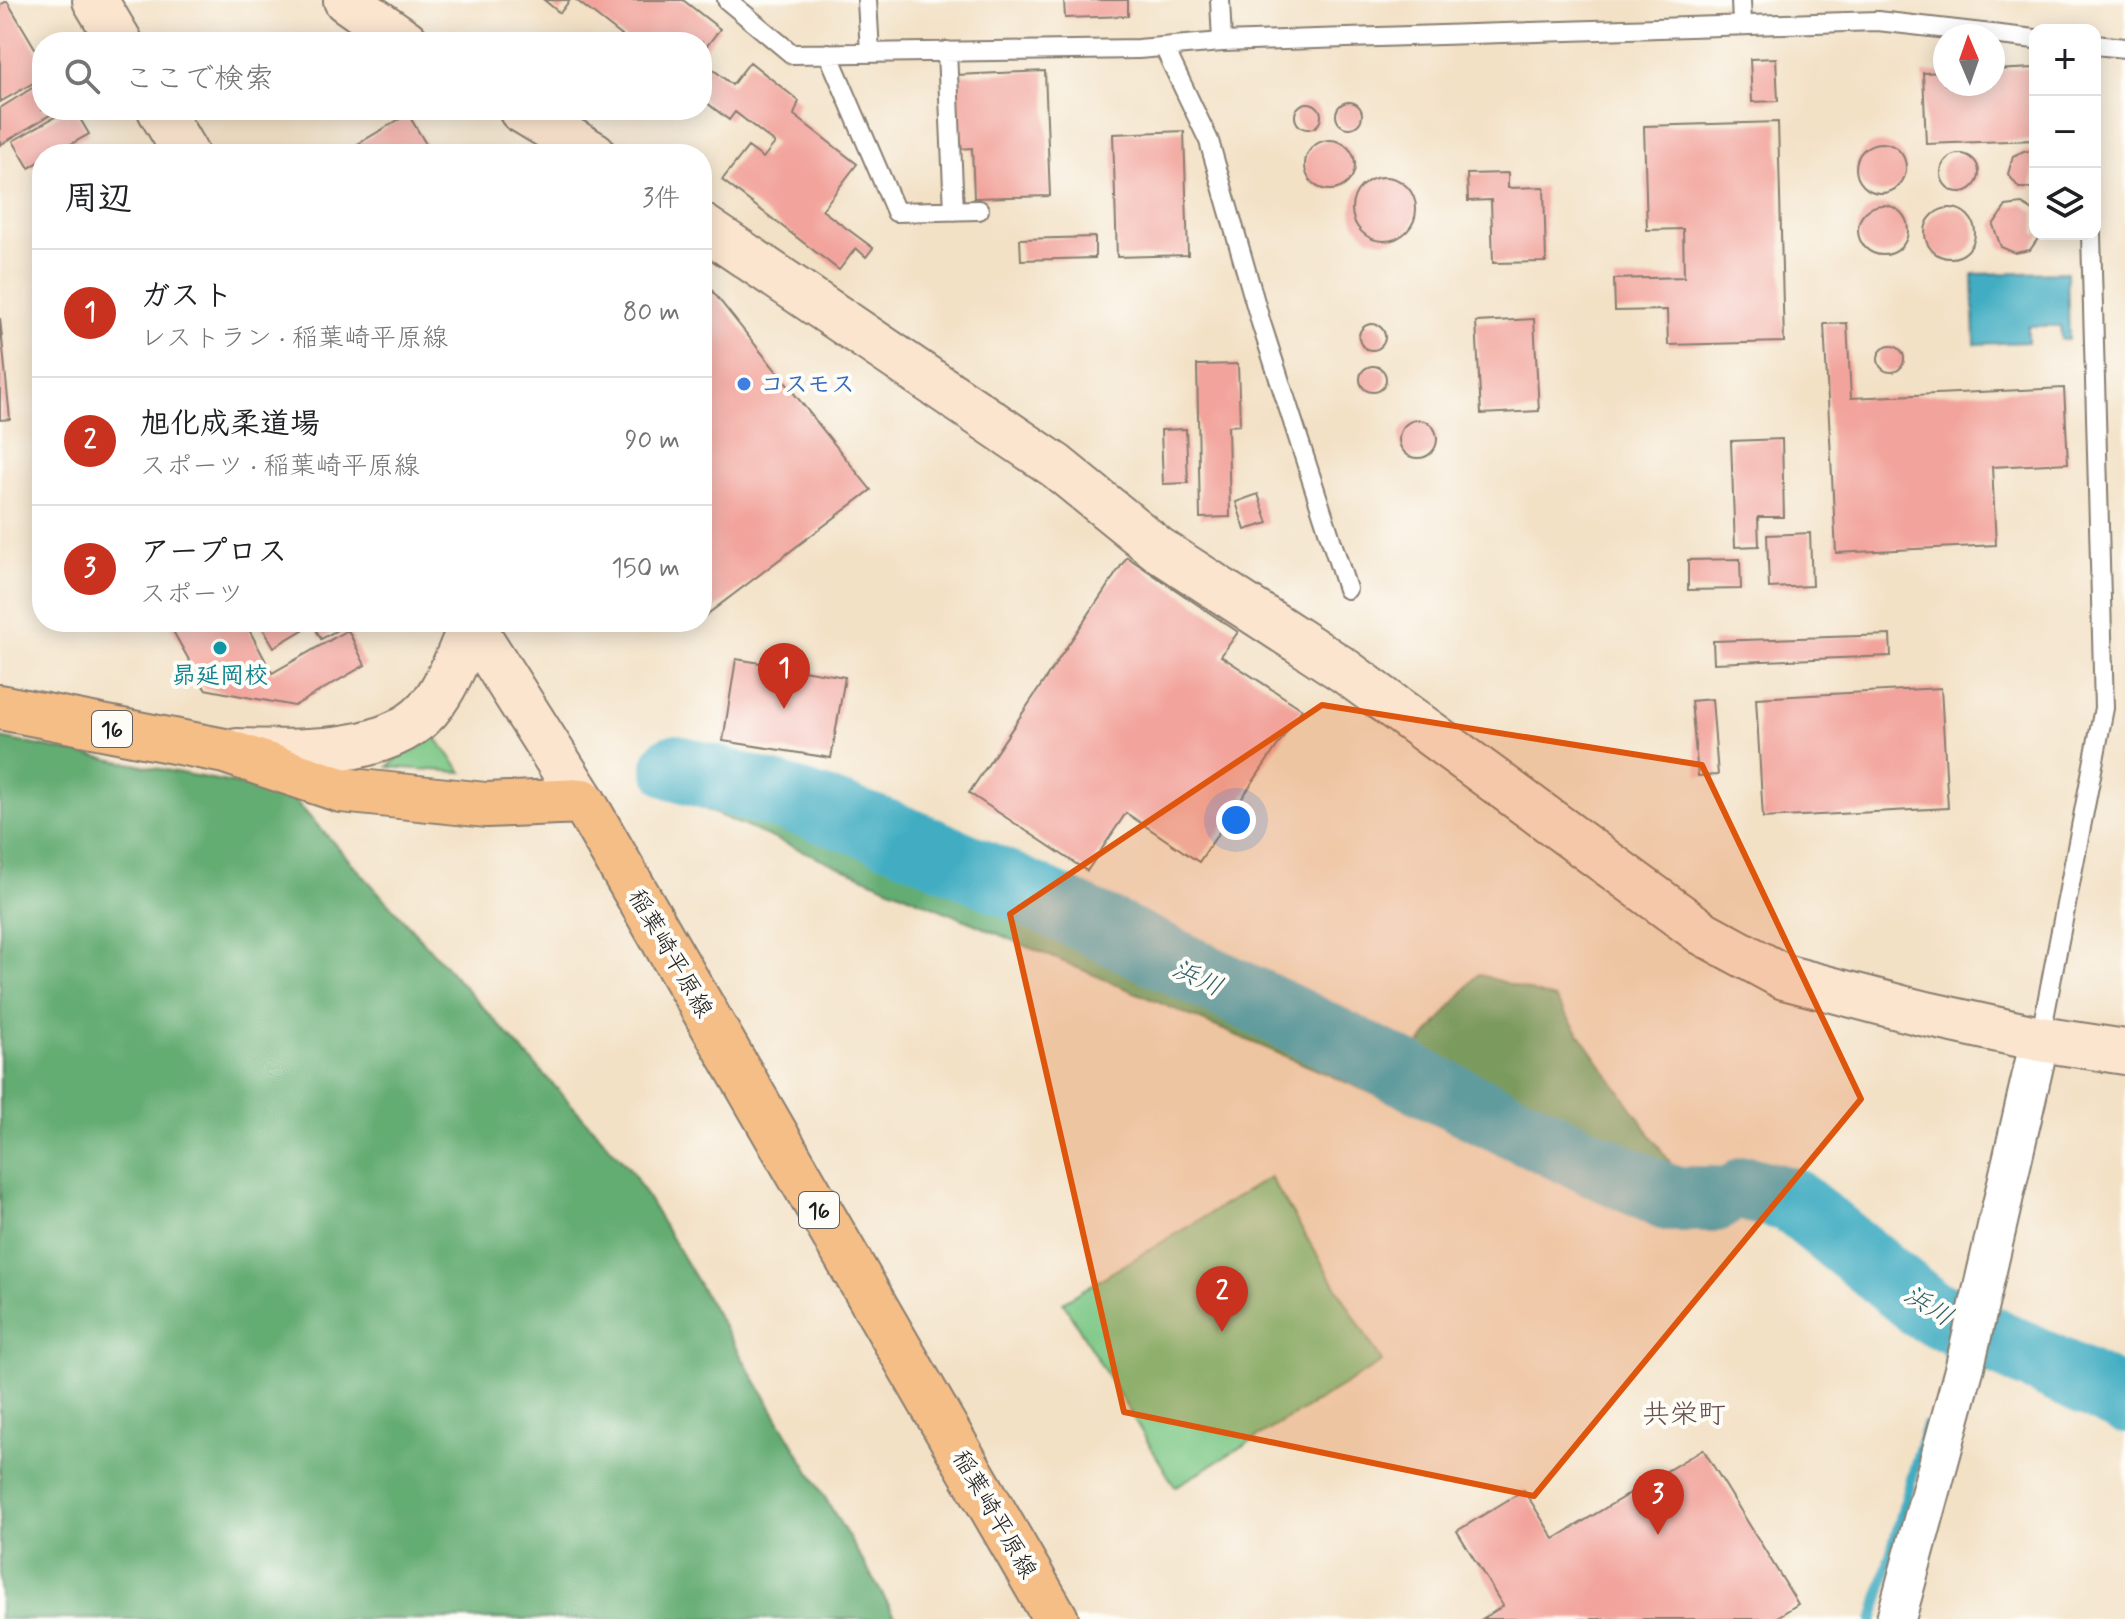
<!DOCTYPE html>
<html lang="ja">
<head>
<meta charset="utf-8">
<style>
  :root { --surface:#fff; --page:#f6f6f6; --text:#202124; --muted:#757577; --line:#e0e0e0; --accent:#c8321e }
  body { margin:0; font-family:Mynerve,"Klee One",sans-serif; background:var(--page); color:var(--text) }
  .controls { position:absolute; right:24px; top:24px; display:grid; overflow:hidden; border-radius:16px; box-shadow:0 4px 20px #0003 }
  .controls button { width:72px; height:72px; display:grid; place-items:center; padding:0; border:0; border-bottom:2px solid var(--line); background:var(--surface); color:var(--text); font:40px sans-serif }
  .compass { position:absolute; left:1933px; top:24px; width:72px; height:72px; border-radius:50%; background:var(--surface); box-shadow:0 4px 20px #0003; rotate:358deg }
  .you { position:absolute; left:1236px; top:820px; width:28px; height:28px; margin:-20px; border:6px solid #fff; border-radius:50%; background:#1a73e8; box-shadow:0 0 0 12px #1a73e833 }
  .badge { display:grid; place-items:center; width:52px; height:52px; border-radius:50%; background:var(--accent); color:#fff; font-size:26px; font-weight:700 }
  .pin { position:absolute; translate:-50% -66px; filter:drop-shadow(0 2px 4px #0008) }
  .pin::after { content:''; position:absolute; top:42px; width:28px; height:24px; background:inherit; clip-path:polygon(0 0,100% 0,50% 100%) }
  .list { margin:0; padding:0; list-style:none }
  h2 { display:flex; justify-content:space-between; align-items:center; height:104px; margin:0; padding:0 32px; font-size:34px }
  h2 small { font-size:26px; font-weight:400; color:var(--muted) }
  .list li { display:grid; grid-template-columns:52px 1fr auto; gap:24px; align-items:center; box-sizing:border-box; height:128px; padding:0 32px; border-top:2px solid var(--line) }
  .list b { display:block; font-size:30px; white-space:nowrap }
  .list p { margin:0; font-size:26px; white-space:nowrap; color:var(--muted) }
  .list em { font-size:26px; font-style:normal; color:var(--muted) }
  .icon { flex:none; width:44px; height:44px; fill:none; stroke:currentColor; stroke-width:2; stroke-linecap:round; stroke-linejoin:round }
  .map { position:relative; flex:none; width:2125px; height:1619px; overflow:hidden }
  .search { position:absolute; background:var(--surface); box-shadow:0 4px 20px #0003; left:32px; top:32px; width:680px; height:88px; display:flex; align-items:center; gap:20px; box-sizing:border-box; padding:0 28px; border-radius:32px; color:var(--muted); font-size:30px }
  .panel { position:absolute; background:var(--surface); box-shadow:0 4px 20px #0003; left:32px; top:144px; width:680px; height:488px; border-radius:32px }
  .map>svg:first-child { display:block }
  .green { fill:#7bc785; stroke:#4c7250; stroke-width:2 }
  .forest { fill:#64ac72; stroke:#406447; stroke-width:2 }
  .water { fill:#43adc2; stroke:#30646f; stroke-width:2 }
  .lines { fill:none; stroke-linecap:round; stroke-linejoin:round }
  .stream { stroke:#43adc2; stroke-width:11 }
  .river { stroke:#43adc2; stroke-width:66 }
  .building { fill:#f2a49c }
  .lane-casing { stroke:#887e71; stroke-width:22 }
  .street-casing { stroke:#887e71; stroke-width:42 }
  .secondary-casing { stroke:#887e71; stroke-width:48 }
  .primary-casing { stroke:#887e71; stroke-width:48 }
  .lane { stroke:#fff; stroke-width:18 }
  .street { stroke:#fff; stroke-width:38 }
  .secondary { stroke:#fbe5cf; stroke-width:44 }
  .primary { stroke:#f6be87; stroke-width:44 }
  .marked { fill:#de560d; fill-opacity:0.2; stroke:#de560d; stroke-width:6; stroke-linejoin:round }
  .shop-dot { fill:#3f7fe0; stroke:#fdfcf7; stroke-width:3 }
  .culture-dot { fill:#0f9aa8; stroke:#fdfcf7; stroke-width:3 }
  .labels { text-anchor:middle; stroke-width:8; stroke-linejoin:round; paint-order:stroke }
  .shield { fill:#fdfcf7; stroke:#605f5e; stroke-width:2 }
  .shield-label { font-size:22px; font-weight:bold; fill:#1c1c1c }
  .shop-label { font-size:24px; font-weight:bold; fill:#366cbe; stroke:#fdfcf7; text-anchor:start }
  .culture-label { font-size:24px; font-weight:bold; fill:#0d838f; stroke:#fdfcf7 }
  .street-label { font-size:24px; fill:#1c1c1c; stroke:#fdfcf7 }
  .water-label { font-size:26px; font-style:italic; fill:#2e5d67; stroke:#fdfcf7 }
  .quarter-label { font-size:28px; fill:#674c49; stroke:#fdfcf7 }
</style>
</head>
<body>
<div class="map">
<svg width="2125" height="1619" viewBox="0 0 2125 1619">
  <rect width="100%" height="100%" fill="#fdfcf7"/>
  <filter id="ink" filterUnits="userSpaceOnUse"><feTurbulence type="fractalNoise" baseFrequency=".0125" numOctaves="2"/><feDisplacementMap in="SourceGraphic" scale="16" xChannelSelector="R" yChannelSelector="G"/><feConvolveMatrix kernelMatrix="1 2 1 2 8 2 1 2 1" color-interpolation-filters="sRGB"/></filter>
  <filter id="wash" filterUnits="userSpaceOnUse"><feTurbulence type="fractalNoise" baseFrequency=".006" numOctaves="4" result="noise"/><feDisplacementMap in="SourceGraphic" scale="32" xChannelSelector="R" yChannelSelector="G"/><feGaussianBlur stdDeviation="1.8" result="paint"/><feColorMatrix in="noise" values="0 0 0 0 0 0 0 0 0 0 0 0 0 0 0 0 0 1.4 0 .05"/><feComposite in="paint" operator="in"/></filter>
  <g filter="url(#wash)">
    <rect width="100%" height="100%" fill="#f3e1c6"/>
    <!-- green -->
    <path class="green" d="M429,729L462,772L388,767Z
      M1270,1177L1382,1362L1175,1487L1063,1302Z"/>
    <!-- forest -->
    <path class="forest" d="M0,738L289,794L631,1170L897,1619H0Z
      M681,778L833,808L1419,1045L1478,974L1555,999L1705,1212L1670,1225L1346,1082L690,803Z
      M1776,1179L1951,1287L1920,1342L1808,1255L1809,1236L1751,1211L1735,1181Z"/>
    <!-- water -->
    <path class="water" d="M2067,272L2069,339H2061L2060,326H2028V342L1975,344L1973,274Z
      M2013,1325L2125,1375V1408L2006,1347Z"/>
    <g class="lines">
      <!-- stream -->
      <path class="stream" d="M1946,1351L1954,1322
        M1873,1619L1926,1426"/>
      <!-- river -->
      <path class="river" d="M675,767C754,789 835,811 911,842C1169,951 1416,1085 1671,1199H1715
        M1747,1189L1791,1200L1926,1309L2125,1401"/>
    </g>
    <g id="blocks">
      <!-- building -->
      <path class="building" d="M544,0H570L560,13Z
        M576,0H683L720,29L702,52V42H630Z
        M1064,0H1128V16L1065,18Z
        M7,1L42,60V78L0,102V5Z
        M1776,58L1778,101L1752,102L1750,59Z
        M702,60L732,85L750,62L799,101L794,115L857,164L822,210L873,248L866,257L856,248L839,270L722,180L748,147L763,158L775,143L735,112L729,120L702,99Z
        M2035,68V140L1926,144L1923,73L1945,72V84H1993V70Z
        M1045,71L1050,196L974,198L972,148L959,149L956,75Z
        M42,82V110H58L0,145V108Z
        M1336 115a13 13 0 1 1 26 0a13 13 0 1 1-26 0Z
        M1295 116a13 13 0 1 1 26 0a13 13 0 1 1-26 0Z
        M67,110H75L89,134L53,154H42V160L29,168L13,141Z
        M408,114L432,154H341Z
        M1778,122L1784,342L1668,345L1667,310L1615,311L1614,279L1684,277L1683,229L1647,230L1644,126Z
        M1184,131L1188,255L1117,257L1113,134Z
        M1305 165a25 25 0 1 1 50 0a25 25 0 1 1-50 0Z
        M1856 168a25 25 0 1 1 50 0a25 25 0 1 1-50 0Z
        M2024,151L2035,152L2032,188H2019L2008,174L2013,156Z
        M1941 173a19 19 0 1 1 38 0a19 19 0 1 1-38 0Z
        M1508,173V188L1544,187L1546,262L1493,263L1491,200L1468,201L1467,174Z
        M1352 209a32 32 0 1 1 64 0a32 32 0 1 1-64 0Z
        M2022,204L2035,212V234H2041L2030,250L2015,253L2001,247L1993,225L2006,206Z
        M1858 230a25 25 0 1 1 50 0a25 25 0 1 1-50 0Z
        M1925 233a25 25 0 1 1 50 0a25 25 0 1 1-50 0Z
        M1095,237V258L1021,260L1020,239Z
        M702,278L871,490L705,616L702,611Z
        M0,318L10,419L0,420Z
        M1534,319L1539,411L1481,414L1476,322Z
        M1847,323L1851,398L2064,388L2068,463L1992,467L1996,545L1836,553L1824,324Z
        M1359 337a13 13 0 1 1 26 0a13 13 0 1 1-26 0Z
        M1878 359a13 13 0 1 1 26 0a13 13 0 1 1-26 0Z
        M1238,364L1240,425L1228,426L1230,517L1200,518L1197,365Z
        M1360 379a13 13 0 1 1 26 0a13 13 0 1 1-26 0Z
        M1399 439a19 19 0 1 1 38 0a19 19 0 1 1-38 0Z
        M1186,429L1188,483L1163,484L1161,430Z
        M1782,439L1784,517H1758L1759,546L1735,547L1731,441Z
        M1258,494L1268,523L1245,530L1236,502Z
        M1810,533L1812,586L1769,588L1767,535Z
        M1127,557L1238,632L1221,656L1302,709L1199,862L1126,813L1087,871L969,793Z
        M1740,559L1741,589L1688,590V560Z
        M168,622H245L272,673L348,630L365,665L294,706L205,689Z
        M259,622H351L321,639L313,624L274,647Z
        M1890,635L1891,656L1714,663L1713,641Z
        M736,659L845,677L831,758L723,741Z
        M1941,688L1948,808L1763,818L1756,698Z
        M1712,699L1718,775L1698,776L1691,701Z
        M1703,1449L1798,1604L1774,1619H1482L1503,1606L1457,1531L1524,1490L1554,1539Z"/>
    </g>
  </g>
  <g filter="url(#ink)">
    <use href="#blocks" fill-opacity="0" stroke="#887e71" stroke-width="2"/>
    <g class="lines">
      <!-- lane casing -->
      <g class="lane-casing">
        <path id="lane" d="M727,0L792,54L1138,49L1222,42L1878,21L2035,39
          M867,0L870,53
          M1220,0L1222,42
          M1741,0L1742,24
          M2095,45L2125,48
          M1164,47L1209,141L1261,323L1347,589
          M947,51L954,211
          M828,53L896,212L979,210
          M2040,1039L2104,708L2091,234"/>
      </g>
      <!-- street casing -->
      <g class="street-casing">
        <path id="street" d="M1896,1619L1965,1366L2040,1039"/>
      </g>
      <!-- secondary casing -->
      <g class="secondary-casing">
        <path id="secondary" d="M95,0L120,42
          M346,0L406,42
          M160,110L186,154
          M521,110L594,154
          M702,226L1056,466L1158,549L1345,671L1703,933L1784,977L1917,1012L2040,1039L2125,1052
          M470,622L583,801
          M237,751C297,752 395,758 434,702C451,678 461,650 471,624"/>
      </g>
      <!-- primary casing -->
      <g class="primary-casing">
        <path id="primary" d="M0,707L225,751L341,790L486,805L583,801L1056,1619"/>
      </g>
      <!-- lane -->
      <use href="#lane" class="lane"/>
      <!-- street -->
      <use href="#street" class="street"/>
      <!-- secondary -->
      <use href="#secondary" class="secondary"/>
      <!-- primary -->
      <use href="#primary" class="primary"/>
    </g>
  </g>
  <!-- marked area -->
  <path class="marked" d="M1322,705L1702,765L1861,1099L1534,1496L1124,1412L1010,914Z"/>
  <!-- markers -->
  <circle class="shop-dot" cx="744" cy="384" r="8"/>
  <circle class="culture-dot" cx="220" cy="648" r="8"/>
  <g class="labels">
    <!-- shield labels -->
    <g class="shield">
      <rect x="92" y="711" width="40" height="36" rx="6"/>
      <rect x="799" y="1192" width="40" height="36" rx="6"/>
    </g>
    <g class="shield-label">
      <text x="112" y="737">16</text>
      <text x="819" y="1218">16</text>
    </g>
    <!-- shop labels -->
    <g class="shop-label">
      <text x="760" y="392">コスモス</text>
    </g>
    <!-- culture labels -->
    <g class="culture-label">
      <text x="220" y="683">昴延岡校</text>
    </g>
    <!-- street labels -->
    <g class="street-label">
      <text transform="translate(671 953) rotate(60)" y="8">稲葉崎平原線</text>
      <text transform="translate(995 1514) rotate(60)" y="8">稲葉崎平原線</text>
    </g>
    <!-- water labels -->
    <g class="water-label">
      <text transform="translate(1198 977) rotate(25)" y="9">浜川</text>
      <text transform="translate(1929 1305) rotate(32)" y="9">浜川</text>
    </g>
    <!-- quarter labels -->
    <g class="quarter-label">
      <text x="1684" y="1423">共栄町</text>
    </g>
  </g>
</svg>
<div class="controls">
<button>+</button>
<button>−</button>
<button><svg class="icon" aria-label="layers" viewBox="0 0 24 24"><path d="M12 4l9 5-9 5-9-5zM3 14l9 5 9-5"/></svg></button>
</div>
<svg class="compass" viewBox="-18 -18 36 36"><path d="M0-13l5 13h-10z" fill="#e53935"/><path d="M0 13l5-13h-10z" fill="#757577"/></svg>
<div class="you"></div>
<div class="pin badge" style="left:784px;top:709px">1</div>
<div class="pin badge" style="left:1222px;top:1332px">2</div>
<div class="pin badge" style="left:1658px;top:1535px">3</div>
<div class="search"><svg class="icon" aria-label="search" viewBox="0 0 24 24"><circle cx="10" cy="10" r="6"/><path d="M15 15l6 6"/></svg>ここで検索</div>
<section class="panel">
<h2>周辺<small>3件</small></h2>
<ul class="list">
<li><span class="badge">1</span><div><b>ガスト</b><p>レストラン · 稲葉崎平原線</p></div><em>80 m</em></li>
<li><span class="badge">2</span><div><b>旭化成柔道場</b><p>スポーツ · 稲葉崎平原線</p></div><em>90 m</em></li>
<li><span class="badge">3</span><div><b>アープロス</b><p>スポーツ</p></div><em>150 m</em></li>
</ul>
</section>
</div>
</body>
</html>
